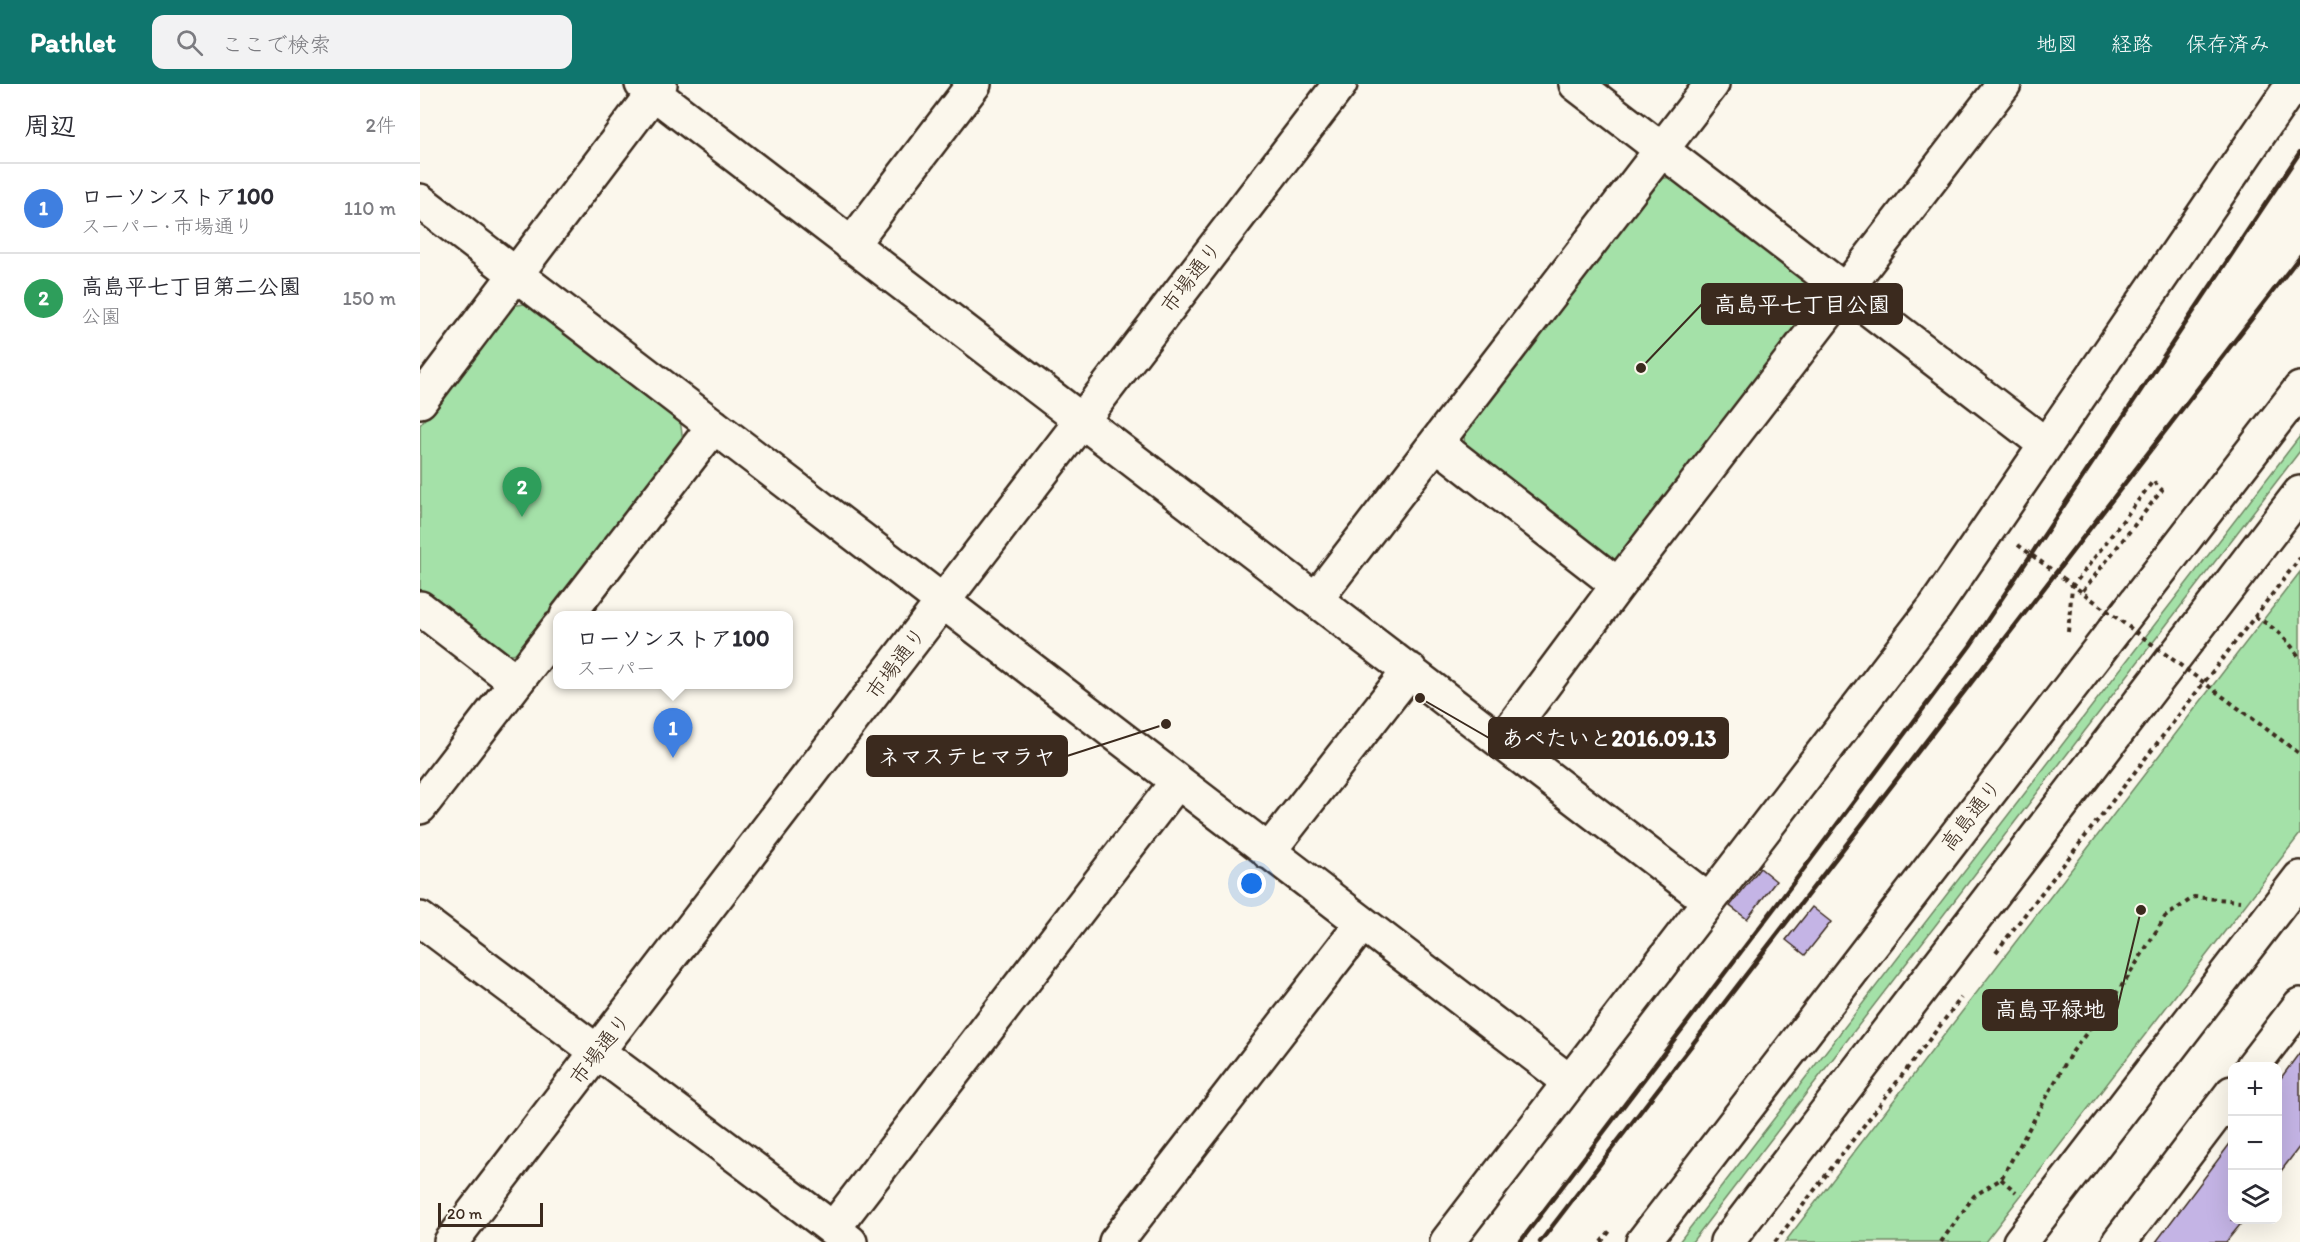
<!DOCTYPE html>
<html lang="ja">
<head>
<meta charset="utf-8">
<style>
  :root { --surface:#fff; --page:#f2f2f3; --text:#2b2b33; --muted:#7c7c81; --line:#e1e1e2; --accent:#0f766e }
  body { margin:0; font-family:Itim,"Klee One",sans-serif; background:var(--page); color:var(--text) }
  .controls { position:absolute; right:18px; bottom:18px; display:grid; overflow:hidden; border-radius:12px; box-shadow:0 6px 24px #0002 }
  .controls button { width:54px; height:54px; display:grid; place-items:center; padding:0; border:0; border-bottom:2px solid var(--line); background:var(--surface); color:var(--text); font:30px sans-serif }
  .scale { position:absolute; left:18px; bottom:15px; width:105px; box-sizing:border-box; padding-left:6px; border:3px solid #3b2a1e; border-top:0; font-size:16px; line-height:21px; white-space:nowrap; color:#3b2a1e; -webkit-text-stroke:4px #fbf7ec; paint-order:stroke }
  .you { position:absolute; left:832px; top:800px; width:21px; height:21px; margin:-15px; border:4px solid #fff; border-radius:50%; background:#1a73e8; box-shadow:0 0 0 9px #1a73e833 }
  .badge { display:grid; place-items:center; width:39px; height:39px; border-radius:50%; background:var(--accent); color:#fff; font-size:20px; font-weight:700 }
  .pin { position:absolute; translate:-50% -50px; filter:drop-shadow(0 2px 3px #0008) }
  .pin::after { content:''; position:absolute; top:32px; width:21px; height:18px; background:inherit; clip-path:polygon(0 0,100% 0,50% 100%) }
  .popup { position:absolute; left:133px; top:527px; width:240px; height:78px; box-sizing:border-box; display:grid; place-content:center; border-radius:12px; background:var(--surface); filter:drop-shadow(0 2px 4px #0005); font-size:20px; white-space:nowrap; color:var(--muted) }
  .popup b { font-size:22px; color:var(--text) }
  .popup::after { content:''; position:absolute; left:50%; top:100%; margin-left:-12px; border:12px solid transparent; border-top-color:var(--surface) }
  .list { margin:0; padding:0; list-style:none }
  h2 { display:flex; justify-content:space-between; align-items:center; height:78px; margin:0; padding:0 24px; font-size:26px }
  h2 small { font-size:20px; font-weight:400; color:var(--muted) }
  .list li { display:grid; grid-template-columns:39px 1fr auto; gap:18px; align-items:center; box-sizing:border-box; height:90px; padding:0 24px; border-top:2px solid var(--line) }
  .list b { display:block; font-size:22px; white-space:nowrap }
  .list p { margin:0; font-size:20px; white-space:nowrap; color:var(--muted) }
  .list em { font-size:20px; font-style:normal; color:var(--muted) }
  .icon { flex:none; width:33px; height:33px; fill:none; stroke:currentColor; stroke-width:2; stroke-linecap:round; stroke-linejoin:round }
  .map { position:relative; flex:none; width:1880px; height:1158px; overflow:hidden }
  header { display:flex; align-items:center; gap:36px; box-sizing:border-box; height:84px; padding:0 30px; background:var(--accent); color:#fff }
  header strong { font-size:28px }
  nav { display:flex; gap:33px; margin-inline-start:auto; font-size:21px }
  .search { width:420px; height:54px; background:var(--page); display:flex; align-items:center; gap:15px; box-sizing:border-box; padding:0 21px; border-radius:12px; color:var(--muted); font-size:22px }
  main { display:flex }
  aside { flex:1; background:var(--surface) }
  .map>svg:first-child { display:block }
  .green { fill:#a4e1a8; stroke:#708663; stroke-width:1.5 }
  .building { fill:#c4b4e5; stroke:#3b2a1e; stroke-width:1.5 }
  .lines { fill:none; stroke-linecap:round; stroke-linejoin:round }
  .minor-casing { stroke:#3b2a1e; stroke-width:38 }
  .major-casing { stroke:#3b2a1e; stroke-width:38 }
  .path { stroke:#3b2a1e; stroke-width:4; stroke-dasharray:4.5 4.5; stroke-linecap:butt }
  .minor { stroke:#fbf7ec; stroke-width:33 }
  .major { stroke:#fbf7ec; stroke-width:33 }
  .rail { stroke:#3b2a1e; stroke-width:4.5 }
  .path-bridge { stroke:#3b2a1e; stroke-width:4; stroke-dasharray:4.5 4.5; stroke-linecap:butt }
  .labels { text-anchor:middle; stroke-width:6; stroke-linejoin:round; paint-order:stroke }
  .street-label { font-size:21px; fill:#3b2a1e; stroke:#fbf7ec }
  .leader { fill:none; stroke:#3b2a1e; stroke-width:2 }
  .callout-dot { fill:#3b2a1e; stroke:#fbf7ec; stroke-width:2 }
  .callout { fill:#3b2a1e; stroke:#3b2a1e; stroke-width:2 }
  .callout-label { font-size:22px; text-anchor:middle; font-weight:bold; fill:#fff }
</style>
</head>
<body>
<header>
<strong>Pathlet</strong>
<div class="search"><svg class="icon" aria-label="search" viewBox="0 0 24 24"><circle cx="10" cy="10" r="6"/><path d="M15 15l6 6"/></svg>ここで検索</div>
<nav><a>地図</a><a>経路</a><a>保存済み</a></nav>
</header>
<main>
<aside>
<h2>周辺<small>2件</small></h2>
<ul class="list">
<li><span class="badge" style="background:#3f7fe0">1</span><div><b>ローソンストア100</b><p>スーパー · 市場通り</p></div><em>110 m</em></li>
<li><span class="badge" style="background:#2e9e5b">2</span><div><b>高島平七丁目第二公園</b><p>公園</p></div><em>150 m</em></li>
</ul>
</aside>
<div class="map">
<svg width="1880" height="1158" viewBox="0 0 1880 1158">
  <rect width="100%" height="100%" fill="#fbf7ec"/>
  <filter id="ink" filterUnits="userSpaceOnUse"><feTurbulence type="fractalNoise" baseFrequency=".0167" numOctaves="2"/><feDisplacementMap in="SourceGraphic" scale="12" xChannelSelector="R" yChannelSelector="G"/><feConvolveMatrix kernelMatrix="1 2 1 2 8 2 1 2 1" color-interpolation-filters="sRGB"/></filter>
  <g filter="url(#ink)">
    <!-- green -->
    <path class="green" d="M1253,93L1396,203L1398,218L1201,475L1185,477L1045,368L1044,349L1238,95Z
      M110,219L260,336L263,357L99,569L80,571L0,509V341L92,222Z
      M1880,352V367L1272,1158H1259Z
      M1880,488V750L1565,1158H1365Z"/>
    <!-- building -->
    <path class="building" d="M1340,784L1356,797L1327,835L1310,822Z
      M1392,823L1411,838L1385,871L1366,856Z
      M1880,968V1062L1858,1091V998Z
      M1812,1057V1136H1824L1806,1158H1736Z"/>
    <g class="lines">
      <!-- minor casing -->
      <g class="minor-casing">
        <path id="minor" d="M222,0L1288,816
          M1156,0L1626,361
          M0,117L1150,998
          M431,161L554,0
          M0,317L240,0
          M1017,360L1198,501
          M896,515L1292,0
          M0,524L96,598
          M147,532L294,342
          M1082,657L1198,501L1584,0
          M0,723L138,544
          M848,768L990,586
          M0,835C143,943 288,1049 430,1158
          M1833,982L1880,921
          M413,1145L757,698
          M31,1158L920,0
          M696,1158L942,840
          M1027,1158L1515,523L1873,0
          M1600,1158L1880,794
          M1699,1158L1812,1009"/>
      </g>
      <!-- major casing -->
      <g class="major-casing">
        <path id="major" d="M1223,1158L1880,305
          M1307,1158L1880,409"/>
      </g>
      <!-- path -->
      <path class="path" d="M1598,461L1643,494
        M1835,533C1852,541 1871,558 1880,575
        M1648,548L1652,503L1733,397L1742,406L1662,508
        M1576,868L1880,474
        M1581,1095L1596,1108
        M1181,1158L1190,1147
        M1355,1158L1541,914
        M1521,1158L1554,1112L1581,1095L1650,971L1706,896L1745,833L1774,813L1820,817"/>
      <!-- minor -->
      <use href="#minor" class="minor"/>
      <!-- major -->
      <use href="#major" class="major"/>
      <!-- rail -->
      <path class="rail" d="M1100,1158L1371,802L1550,562L1880,68
        M1120,1158L1880,172"/>
      <!-- path-bridge -->
      <path class="path-bridge" d="M1643,494L1880,670"/>
    </g>
  </g>
  <g class="labels">
    <!-- street labels -->
    <g class="street-label">
      <text transform="translate(771 193) rotate(-52)" y="7">市場通り</text>
      <text transform="translate(476 579) rotate(-53)" y="7">市場通り</text>
      <text transform="translate(1551 731) rotate(-52)" y="7">高島通り</text>
      <text transform="translate(180 965) rotate(-52)" y="7">市場通り</text>
    </g>
  </g>
  <!-- callouts -->
  <path class="leader" d="M1221 284L1282 220M1000 614L1069 654M746 640L647 672M1721 826L1697 926"/>
  <g class="callout-dot">
    <circle cx="1221" cy="284" r="6"/>
    <circle cx="1000" cy="614" r="6"/>
    <circle cx="746" cy="640" r="6"/>
    <circle cx="1721" cy="826" r="6"/>
  </g>
  <g class="callout">
    <rect x="1282" y="200" width="200" height="40" rx="6"/>
    <rect x="1069" y="634" width="239" height="40" rx="6"/>
    <rect x="447" y="652" width="200" height="40" rx="6"/>
    <rect x="1563" y="906" width="134" height="40" rx="6"/>
  </g>
  <g class="callout-label">
    <text x="1382" y="228">高島平七丁目公園</text>
    <text x="1189" y="662">あぺたいと2016.09.13</text>
    <text x="547" y="680">ネマステヒマラヤ</text>
    <text x="1630" y="933">高島平緑地</text>
  </g>
</svg>
<div class="controls">
<button>+</button>
<button>−</button>
<button><svg class="icon" aria-label="layers" viewBox="0 0 24 24"><path d="M12 4l9 5-9 5-9-5zM3 14l9 5 9-5"/></svg></button>
</div>
<div class="scale">20 m</div>
<div class="you"></div>
<div class="pin badge" style="left:253px;top:674px;background:#3f7fe0">1</div>
<div class="popup"><b>ローソンストア100</b>スーパー</div>
<div class="pin badge" style="left:102px;top:433px;background:#2e9e5b">2</div>
</div>
</main>
</body>
</html>
